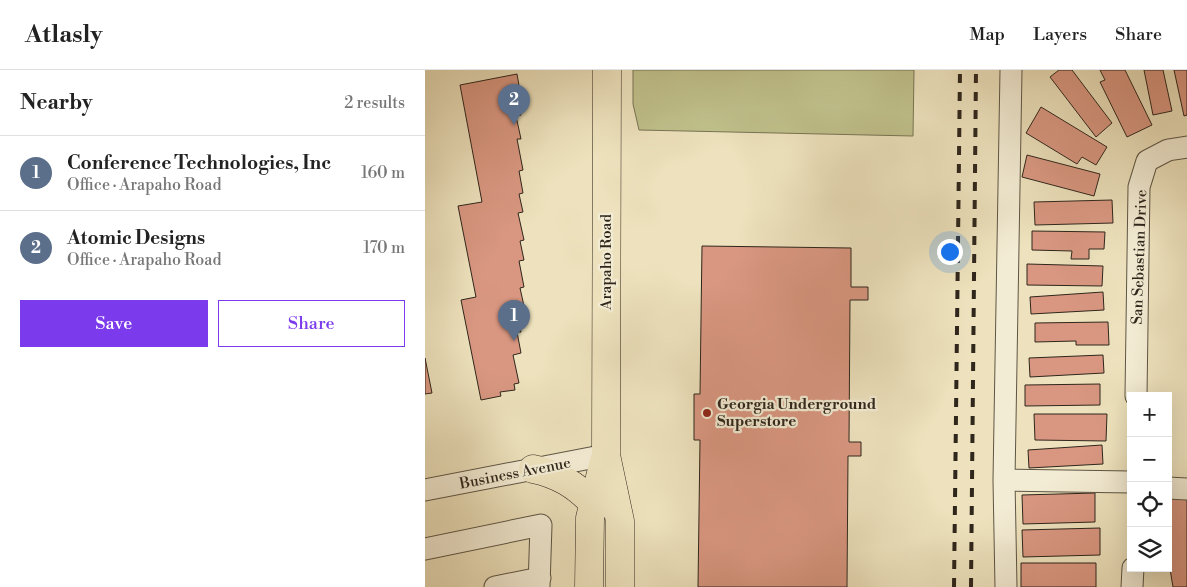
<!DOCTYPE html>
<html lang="en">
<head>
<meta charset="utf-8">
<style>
  :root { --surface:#fff; --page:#f6f6f6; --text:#222; --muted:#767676; --line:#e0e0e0; --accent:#7c3aed }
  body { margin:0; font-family:"Libre Bodoni",serif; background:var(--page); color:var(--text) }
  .controls { position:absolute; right:15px; bottom:15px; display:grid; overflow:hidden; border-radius:0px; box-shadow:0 5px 20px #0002 }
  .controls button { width:45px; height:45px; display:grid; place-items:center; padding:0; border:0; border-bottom:1px solid var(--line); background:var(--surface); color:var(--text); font:25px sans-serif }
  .you { position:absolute; left:524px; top:181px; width:18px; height:18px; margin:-12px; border:4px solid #fff; border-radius:50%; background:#1a73e8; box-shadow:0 0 0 8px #1a73e833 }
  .badge { display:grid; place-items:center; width:32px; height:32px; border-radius:50%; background:var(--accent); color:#fff; font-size:16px; font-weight:700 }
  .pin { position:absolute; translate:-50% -41px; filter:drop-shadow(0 1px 2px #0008) }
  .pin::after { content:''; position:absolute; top:26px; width:18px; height:15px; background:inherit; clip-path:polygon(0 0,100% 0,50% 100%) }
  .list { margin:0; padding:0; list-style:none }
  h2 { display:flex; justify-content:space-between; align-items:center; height:65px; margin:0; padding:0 20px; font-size:21px }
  h2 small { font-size:16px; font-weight:400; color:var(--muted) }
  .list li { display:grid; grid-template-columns:32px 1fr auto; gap:15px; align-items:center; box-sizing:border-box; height:75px; padding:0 20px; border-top:1px solid var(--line) }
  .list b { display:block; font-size:19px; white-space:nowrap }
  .list p { margin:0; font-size:16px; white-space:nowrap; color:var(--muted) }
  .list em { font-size:16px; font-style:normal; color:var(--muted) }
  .actions { display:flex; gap:10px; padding:15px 20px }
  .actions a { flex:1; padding:11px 0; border:1px solid var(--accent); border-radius:0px; text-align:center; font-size:18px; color:var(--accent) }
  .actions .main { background:var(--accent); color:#fff }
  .icon { flex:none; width:28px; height:28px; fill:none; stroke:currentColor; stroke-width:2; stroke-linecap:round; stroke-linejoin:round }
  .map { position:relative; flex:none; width:762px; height:517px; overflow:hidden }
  header { display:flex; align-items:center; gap:30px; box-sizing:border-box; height:70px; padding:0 25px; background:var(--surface); border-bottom:1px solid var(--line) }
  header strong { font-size:24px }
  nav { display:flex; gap:28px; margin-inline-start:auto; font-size:18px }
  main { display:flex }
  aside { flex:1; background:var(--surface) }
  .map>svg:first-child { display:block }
  .green { fill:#c0c18c; stroke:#787454 }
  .building { fill:#d99781; stroke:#2f261c }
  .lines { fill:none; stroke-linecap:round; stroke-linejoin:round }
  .minor-casing { stroke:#5e5544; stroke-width:23 }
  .major-casing { stroke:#2f261c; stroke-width:29 }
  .minor { stroke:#f3ecd4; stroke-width:21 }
  .major { stroke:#ede2bd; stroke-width:28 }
  .rail { stroke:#2f261c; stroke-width:4; stroke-dasharray:9 9; stroke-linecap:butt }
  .poi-dot { fill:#8f2418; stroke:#f3ecd4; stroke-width:2 }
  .labels { text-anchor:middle; stroke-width:4.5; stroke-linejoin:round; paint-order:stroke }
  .street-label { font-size:15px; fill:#2f261c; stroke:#f3ecd4 }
  .poi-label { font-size:15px; font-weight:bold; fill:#2f261c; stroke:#f3ecd4; text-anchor:start }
</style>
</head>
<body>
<header>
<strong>Atlasly</strong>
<nav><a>Map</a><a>Layers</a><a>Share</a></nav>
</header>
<main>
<aside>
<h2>Nearby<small>2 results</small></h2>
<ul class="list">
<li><span class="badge" style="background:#5c6f8a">1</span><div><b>Conference Technologies, Inc</b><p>Office · Arapaho Road</p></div><em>160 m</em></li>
<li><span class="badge" style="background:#5c6f8a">2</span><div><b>Atomic Designs</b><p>Office · Arapaho Road</p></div><em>170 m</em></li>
</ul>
<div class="actions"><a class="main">Save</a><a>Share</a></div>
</aside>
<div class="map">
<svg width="762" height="517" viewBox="0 0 762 517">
  <rect width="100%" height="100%" fill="#ede2bd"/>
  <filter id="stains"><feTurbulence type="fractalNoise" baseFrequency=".004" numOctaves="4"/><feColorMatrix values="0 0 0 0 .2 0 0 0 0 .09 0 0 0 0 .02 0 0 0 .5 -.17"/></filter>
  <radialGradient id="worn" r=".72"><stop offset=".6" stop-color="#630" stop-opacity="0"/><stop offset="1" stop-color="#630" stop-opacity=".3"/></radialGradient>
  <!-- green -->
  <path class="green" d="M208,0H489L488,66L214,60L208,34Z"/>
  <!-- building -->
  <path class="building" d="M634,0H647L687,53L671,67L625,7Z
    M675,0H700L727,55L702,67L675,12L680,10Z
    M719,0H738L747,41L728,45Z
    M749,0H762V45L759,46Z
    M92,4L96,27L92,28L96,45L91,46L96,69H92L98,100L94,101L98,123L94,124L98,142L93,143L99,170L95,171L99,190L94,191L99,217L95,218L99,236L91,237L96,262H92L96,283L88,285L94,313L89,314L90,320L75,322L76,326L56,330L36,230L51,227L33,136L57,132L35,15Z
    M616,37L682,77L671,95L657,87L652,94L601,63Z
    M602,85L675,104L669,126L597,107Z
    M687,130L688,153L610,155L609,132Z
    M607,161L680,162L679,179H664V189H646L647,181L607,180Z
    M277,176L426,178V217H443V230H425L424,372H436V386H423L422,517H273L275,370H269V324H275Z
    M602,194L678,196L677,216L602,215Z
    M678,222L679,240L606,244L605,227Z
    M683,252L684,275H651V271L610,272V253Z
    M678,285L679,303L605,307L604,288Z
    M0,288L7,323L0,324Z
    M675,314V335L600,336V315Z
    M609,344H682L681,371L610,370Z
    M677,375L678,394L604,398L603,380Z
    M670,423V452L598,454L597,425Z
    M762,426V517H748L743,487V429Z
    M675,458V485L598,487L597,460Z
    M596,493H671V517H596Z"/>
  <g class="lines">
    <!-- minor casing -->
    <g class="minor-casing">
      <path id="minor" d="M586,0L579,410L706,412
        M711,326L714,117L722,91L743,80L762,77
        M579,410L581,517
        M743,418L762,419
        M0,420L181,385
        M0,479L116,455L114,517
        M70,517L115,508
        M707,517L708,498"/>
    </g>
    <!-- major casing -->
    <g class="major-casing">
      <path id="major" d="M182,0L181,385L195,451V517
        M108,399C133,404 151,415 169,434
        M164,517L165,448L179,391"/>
    </g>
    <!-- minor -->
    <use href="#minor" class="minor"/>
    <!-- major -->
    <use href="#major" class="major"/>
    <!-- rail -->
    <path class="rail" d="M529,517L535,0
      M546,517L551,0"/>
  </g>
  <!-- markers -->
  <circle class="poi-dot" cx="282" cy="343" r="5"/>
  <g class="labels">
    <!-- street labels -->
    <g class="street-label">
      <text transform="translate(714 187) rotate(-88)" y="5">San Sebastian Drive</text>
      <text transform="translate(181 192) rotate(-90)" y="5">Arapaho Road</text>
      <text transform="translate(90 403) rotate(-11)" y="5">Business Avenue</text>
    </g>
    <!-- poi labels -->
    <g class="poi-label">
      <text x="292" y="339">Georgia Underground<tspan x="292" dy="17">Superstore</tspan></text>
    </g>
  </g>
  <rect width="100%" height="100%" filter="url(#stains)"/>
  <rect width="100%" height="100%" fill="url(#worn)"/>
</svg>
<div class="controls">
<button>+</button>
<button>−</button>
<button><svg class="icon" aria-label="locate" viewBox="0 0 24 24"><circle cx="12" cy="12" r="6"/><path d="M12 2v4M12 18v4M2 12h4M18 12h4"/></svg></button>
<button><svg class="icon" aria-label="layers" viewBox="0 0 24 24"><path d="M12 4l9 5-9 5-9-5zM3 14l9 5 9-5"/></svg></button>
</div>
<div class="you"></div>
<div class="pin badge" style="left:89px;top:271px;background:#5c6f8a">1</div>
<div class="pin badge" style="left:89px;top:55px;background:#5c6f8a">2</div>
</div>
</main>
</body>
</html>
